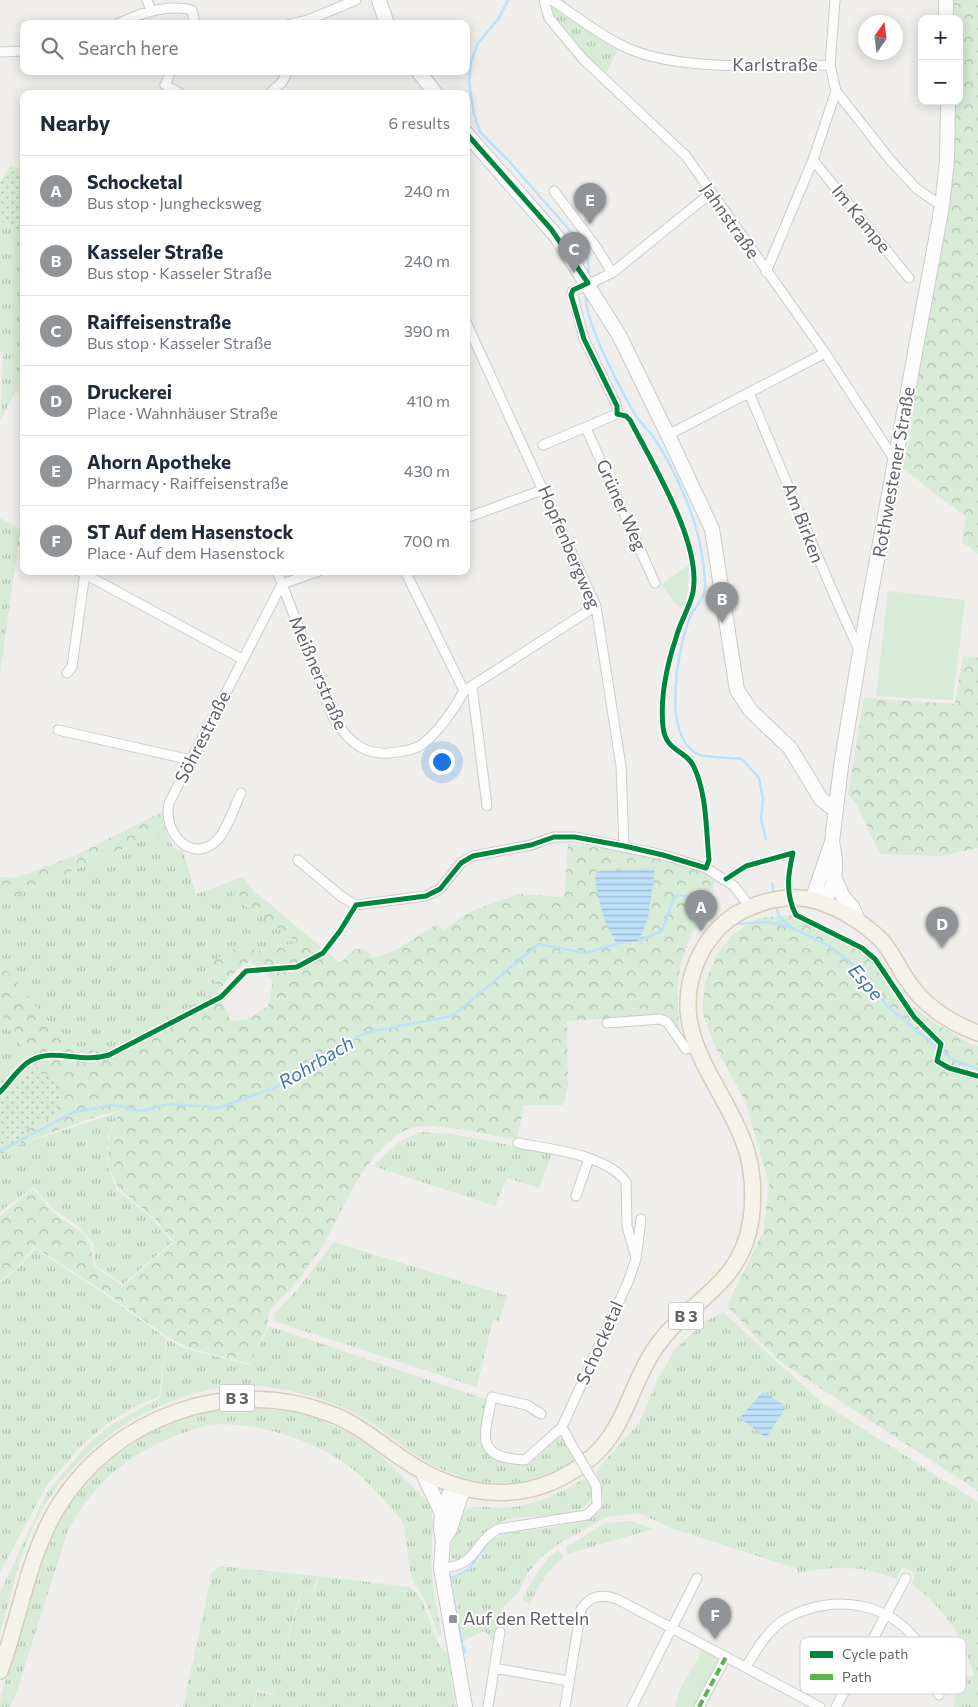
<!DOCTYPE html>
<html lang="en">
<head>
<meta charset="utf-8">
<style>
  :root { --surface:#fff; --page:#f6f6f7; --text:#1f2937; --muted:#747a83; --line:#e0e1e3; --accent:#919496 }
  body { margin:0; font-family:Commissioner,sans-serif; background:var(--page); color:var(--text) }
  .controls { position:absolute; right:15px; top:15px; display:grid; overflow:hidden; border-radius:10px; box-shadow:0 2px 12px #0003 }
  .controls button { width:45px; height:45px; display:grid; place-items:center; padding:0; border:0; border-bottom:1px solid var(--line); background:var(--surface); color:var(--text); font:25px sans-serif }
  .compass { position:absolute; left:858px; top:15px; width:45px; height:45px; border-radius:50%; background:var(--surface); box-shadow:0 2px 12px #0003; rotate:14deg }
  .you { position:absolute; left:441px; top:761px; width:18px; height:18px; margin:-12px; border:4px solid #fff; border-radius:50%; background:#1a73e8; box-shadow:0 0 0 8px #1a73e833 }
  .badge { display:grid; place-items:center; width:32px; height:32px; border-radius:50%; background:var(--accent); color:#fff; font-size:16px; font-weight:700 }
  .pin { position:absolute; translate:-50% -41px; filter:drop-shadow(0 1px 2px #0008) }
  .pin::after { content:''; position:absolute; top:26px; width:18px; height:15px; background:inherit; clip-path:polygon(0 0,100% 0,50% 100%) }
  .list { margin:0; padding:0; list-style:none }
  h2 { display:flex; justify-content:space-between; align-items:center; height:65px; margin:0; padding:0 20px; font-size:21px }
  h2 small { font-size:16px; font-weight:400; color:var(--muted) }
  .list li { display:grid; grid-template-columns:32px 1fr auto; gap:15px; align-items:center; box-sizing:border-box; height:70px; padding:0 20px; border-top:1px solid var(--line) }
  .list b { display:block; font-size:19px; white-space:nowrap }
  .list p { margin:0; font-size:16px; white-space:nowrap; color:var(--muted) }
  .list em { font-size:16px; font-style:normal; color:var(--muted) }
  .icon { flex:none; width:28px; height:28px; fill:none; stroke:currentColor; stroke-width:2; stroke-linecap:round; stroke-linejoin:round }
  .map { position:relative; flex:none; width:978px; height:1707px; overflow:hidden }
  .search { position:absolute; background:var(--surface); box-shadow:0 2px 12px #0003; left:20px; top:20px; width:450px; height:55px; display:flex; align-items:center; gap:12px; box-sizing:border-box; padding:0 18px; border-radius:10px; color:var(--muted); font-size:19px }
  .panel { position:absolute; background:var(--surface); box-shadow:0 2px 12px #0003; left:20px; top:90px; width:450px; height:485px; border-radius:10px }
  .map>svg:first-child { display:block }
  .grass { fill:url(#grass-tufts); fill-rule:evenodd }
  .forest { fill:url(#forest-crowns); fill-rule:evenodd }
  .park { fill:#d8ebd6 }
  .garden { fill:url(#garden-dots) }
  .water { fill:url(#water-rules) }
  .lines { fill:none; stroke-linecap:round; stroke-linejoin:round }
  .stream { stroke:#bfe0f9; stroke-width:2.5 }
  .street-casing { stroke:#cbcccc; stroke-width:11 }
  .secondary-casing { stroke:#cacacb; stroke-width:16 }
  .primary-casing { stroke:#d7ceb8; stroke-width:18 }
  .street { stroke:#fdfcfc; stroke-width:9 }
  .secondary { stroke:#fdfcfc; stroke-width:14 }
  .primary { stroke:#f4f2e9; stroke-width:15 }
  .street-bridge-casing { stroke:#cbcccc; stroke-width:11; stroke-linecap:butt }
  .street-bridge { stroke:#fdfcfc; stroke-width:9 }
  .quiet { stroke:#58b549; stroke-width:4; stroke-dasharray:8 4; stroke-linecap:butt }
  .cycleway-casing { stroke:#fff; stroke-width:8 }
  .cycleway { stroke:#00873e; stroke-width:5 }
  .poi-dot { fill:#919496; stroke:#fff; stroke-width:2 }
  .labels { text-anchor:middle; stroke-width:4; stroke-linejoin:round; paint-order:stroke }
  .shield { fill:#fff; stroke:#8f9295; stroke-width:1 }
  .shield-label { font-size:16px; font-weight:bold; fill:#5f6368 }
  .street-label { font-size:18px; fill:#5f6368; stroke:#fff }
  .poi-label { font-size:18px; fill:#5f6368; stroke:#fff; text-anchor:start }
  .water-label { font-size:19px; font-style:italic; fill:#4174aa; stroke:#fff }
  .key { fill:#fff; stroke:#cfd0d2; stroke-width:1 }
  .key-label { font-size:14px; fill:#5f6368 }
</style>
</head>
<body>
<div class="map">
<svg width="978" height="1707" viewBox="0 0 978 1707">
  <defs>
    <pattern id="grass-tufts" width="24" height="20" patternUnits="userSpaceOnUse" patternTransform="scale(1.25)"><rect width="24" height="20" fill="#d8ebd6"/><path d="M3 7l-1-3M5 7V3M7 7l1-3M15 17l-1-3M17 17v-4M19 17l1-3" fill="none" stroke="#b2c2b1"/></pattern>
    <pattern id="forest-crowns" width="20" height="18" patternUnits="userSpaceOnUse" patternTransform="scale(1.25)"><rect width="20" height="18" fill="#d8ebd6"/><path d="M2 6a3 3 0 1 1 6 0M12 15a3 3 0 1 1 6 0" fill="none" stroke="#b2c2b1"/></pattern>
    <pattern id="garden-dots" width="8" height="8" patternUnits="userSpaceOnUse" patternTransform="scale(1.25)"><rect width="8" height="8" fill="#d8ebd6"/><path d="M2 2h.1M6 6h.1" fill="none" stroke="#b2c2b1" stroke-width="1.8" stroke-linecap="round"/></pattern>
    <pattern id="water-rules" width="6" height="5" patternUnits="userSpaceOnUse" patternTransform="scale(1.25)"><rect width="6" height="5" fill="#bfe0f9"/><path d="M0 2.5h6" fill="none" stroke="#9eb9cd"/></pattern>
  </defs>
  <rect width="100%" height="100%" fill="#efeeea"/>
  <!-- grass -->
  <path class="grass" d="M552,5L618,50L605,75C584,55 561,33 550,7Z
    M0,221L16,229L24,239V397L16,391L0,420L3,355L0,351Z
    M0,518L24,531V538L18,546L0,673Z
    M166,830L173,848L183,851L196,894L243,877L233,899L257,912L298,942L268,951L234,949L211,962L218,991L116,1047L95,1051L67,1044L0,962V895L15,896Z
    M0,1012L33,1064L0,1096Z
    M119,1112L108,1136L107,1165L117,1190L153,1219L172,1242L123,1284L95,1265L94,1245L78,1226L54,1210L34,1187L6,1207L0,1213V1154L15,1146Z
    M420,1132L452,1134L552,1153L539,1188L507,1178L495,1206L373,1166L399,1142Z
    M334,1242L508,1296L499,1321L493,1319L477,1387L274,1321V1314L296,1291Z
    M35,1249L99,1290L166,1338L159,1397L140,1404L111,1421L84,1443L47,1485L0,1572V1283L17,1269Z
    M723,1312L821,1402L978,1502V1707H953L955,1695L953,1680L974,1675C963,1636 945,1609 912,1584L915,1573L902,1567L897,1579C863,1566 832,1564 797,1574L798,1569L673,1529L639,1513L607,1517L560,1543L540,1558L527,1574L518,1593L504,1606L493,1641H491L490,1636L484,1631L463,1641L453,1580L475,1566L492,1540L502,1535C522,1529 599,1527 603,1505C605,1495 598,1482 596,1471L639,1423L656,1383L675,1349L705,1322ZM762,1391L786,1407L740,1418Z
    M269,1326L485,1399C489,1406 485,1413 483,1421C478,1441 483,1460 504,1463C532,1468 539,1454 557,1437L565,1439L574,1460C527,1496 463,1487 416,1455C390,1438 369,1417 340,1406C302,1391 259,1381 218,1388C144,1401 75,1450 39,1515C19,1552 12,1594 0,1633V1593L46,1494L85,1447L112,1424L160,1398L167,1339L186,1349L250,1365Z
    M251,1407L293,1412L315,1418L349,1433L377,1452L429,1503L433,1520L431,1563L434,1596L442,1635L439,1636L426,1602L414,1583L410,1571L404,1526L400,1518C380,1496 362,1473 337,1458C302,1437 262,1425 221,1424C208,1424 193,1429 181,1434C130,1452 91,1485 67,1533L15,1697L9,1707H0C0,1688 16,1655 21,1635C31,1597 41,1558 59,1523C85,1470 144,1427 202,1412C217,1408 234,1408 251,1407Z
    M584,1479L593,1488C591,1526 535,1512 509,1519C500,1522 492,1525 485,1532C476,1541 467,1564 452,1559C447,1549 458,1511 470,1508C480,1505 491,1508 501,1508C532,1507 558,1494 584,1479Z
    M631,1521L653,1529L567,1554L566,1547L606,1523Z
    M558,1550L564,1557C547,1570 539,1585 530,1604L522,1599C533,1580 540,1564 558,1550Z
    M220,1566L318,1576L314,1589L301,1591L285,1646L275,1694L257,1690L253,1707H183L212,1572Z
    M319,1576L409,1587C434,1601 427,1644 449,1654L454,1674L450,1675L456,1707H254L257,1692L275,1695L285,1648L302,1591L315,1590Z"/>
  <!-- forest -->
  <path class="forest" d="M948,0H978V554L962,542L966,517L903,469L911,432L919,347L944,178L946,101H959V19H948Z
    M963,656L978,657V848L941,856L880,854L857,805L848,794L864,698L955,704Z
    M164,811L166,830L15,896L0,895V877L16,878L76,855Z
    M568,844C617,850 671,855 714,878C713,891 712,904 705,915C701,922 695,927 692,934C674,971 676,1000 681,1039L670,1017L662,1015L567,1021L568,1086L563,1105H524L517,1140C491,1136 426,1117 404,1131C362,1156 346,1205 323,1245C315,1258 305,1270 297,1282C286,1297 266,1305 268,1325L250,1364L186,1347L166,1336L105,1292L34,1247L17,1268L0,1281V1216L33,1189C40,1196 46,1206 54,1213C80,1233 91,1229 94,1266L123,1286L174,1242L154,1218L119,1189L108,1165L109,1136L120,1111L98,1116L28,1141L25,1130L62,1086L33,1064L0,1012V962L67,1044L95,1051L116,1047L218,991L211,962L234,949L268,951L297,942L257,912L232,899L243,877L253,890L340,963L355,949H366L373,958L394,951L437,924L443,930L471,911L519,894L564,897ZM250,961L273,981L268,1006L246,1020L231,1021L218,991L236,970Z
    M791,915L849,939L868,954L895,992L930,1020L971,1044L978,1046V1491L779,1361L727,1306L764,1230L769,1183L745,1101L714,1044L702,1011L705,983L716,956L732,935L758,918Z"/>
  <!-- park -->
  <path class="park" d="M689,565L688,588L685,605L679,608L661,584Z
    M888,591L965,600L953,700L876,696Z
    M704,1648L723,1657L697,1707H675L680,1689Z"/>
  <!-- garden -->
  <path class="garden" d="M10,166L24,171V239L16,229L0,221V183Z
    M33,1064L62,1086C63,1114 47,1120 25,1130L28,1141L0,1154V1096Z"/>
  <!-- water -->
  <path class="water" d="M655,869L648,918L639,941L617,944C603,921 598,902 595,875L599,871Z
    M763,1391L786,1407L766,1438L740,1418Z"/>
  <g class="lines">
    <!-- stream -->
    <path class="stream" d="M508,0L499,18L478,43L471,62L469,82L474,114L480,132L507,159L572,233L588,259L589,278
      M586,293C582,317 620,388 633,411C639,422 649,430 656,441C673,467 695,514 700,545C702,554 707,586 704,593C701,603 692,610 689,619C678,652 661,733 697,754C702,757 734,758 742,759L759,778L763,799L761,820L766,839
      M772,884L774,895
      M776,906L779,916L790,927L829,946L863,972L887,1006L953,1060L978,1069
      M734,924L768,922L790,927
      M639,941L662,931L675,895L690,897L708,907
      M0,1151L74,1112L114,1105L141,1111L169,1104L219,1108L278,1086L320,1056L368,1032L452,1016L539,944L585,953L617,944
      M498,1534L524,1529
      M452,1577L451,1583L462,1642
      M453,1578L469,1569L491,1539
      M463,1646L465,1652"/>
    <!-- street casing -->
    <g class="street-casing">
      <path id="street" d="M147,0L151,11
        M544,0L549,18L583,59L686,156L825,353L896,462
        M552,0C574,15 596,32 619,44C672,73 771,65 830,65L836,91L891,161L917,189L942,206
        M118,24C140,13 168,4 192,10L195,24
        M290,24L308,20L356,0
        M0,52L24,51
        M830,65L835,0
        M171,71L165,85L181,94
        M269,94L282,82L288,71
        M813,160L909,278
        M554,191L597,248L612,273
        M766,272L813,160L836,91
        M466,322L596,606L621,766L624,846
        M749,393C786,479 820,567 860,652
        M586,428L655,583
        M668,435L825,353
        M543,445L617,414V406L584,339L572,292L612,273L711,193
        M466,518L545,489
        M23,539L24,540
        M79,571L242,659
        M277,571L333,717C350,745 368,759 403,751C410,750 418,748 424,743C440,730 454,709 464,691L596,606
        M405,571L464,691
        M67,673L72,667L84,580L88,571
        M472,686L487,806
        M58,730L191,760
        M241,793C234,807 228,828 218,839C193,866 162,833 169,803L282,584L319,571
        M298,860L342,897L356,905L426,896L440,889L461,863L473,856L531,845L554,837H575L663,855L706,868L734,886L750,907
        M607,1023L660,1019L667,1022L686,1049L697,1045
        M518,1143C549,1149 606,1154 626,1182L627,1226L636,1258
        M576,1196L589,1158
        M541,1414L527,1405L492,1397C484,1436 474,1458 525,1460L562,1427L570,1442
        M562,1427L628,1282L636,1259L641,1219
        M441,1568C479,1566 471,1544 498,1529L587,1515L597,1505L596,1486
        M746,1667C757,1649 768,1629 787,1618C835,1592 896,1602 924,1652C931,1665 934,1681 939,1695
        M494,1668L568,1681
        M488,1707L500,1632
        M565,1707L581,1609C591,1595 602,1594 617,1599L820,1707
        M632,1707L697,1578
        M699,1707L726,1657
        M836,1707L906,1578"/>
    </g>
    <!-- secondary casing -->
    <g class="secondary-casing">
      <path id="secondary" d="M379,0L387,24
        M946,0V19
        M418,71L436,94
        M466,133L557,237L619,335L668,435L712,529L737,690L751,711L790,748L821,799L836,811
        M832,842C836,860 838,883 826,897L812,900L832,842L841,766L860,652L942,206L947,161L948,101
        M834,877L843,897L853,908L858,921
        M423,1472C428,1488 437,1499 442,1515
        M458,1488L449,1495L442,1515L441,1529L443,1540L441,1568L465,1707
        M443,1540L450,1529L463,1489"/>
    </g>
    <!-- primary casing -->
    <g class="primary-casing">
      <path id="primary" d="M0,1671C20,1618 27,1560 56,1510C112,1416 229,1375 331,1414C358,1424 379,1443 403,1459C464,1501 533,1507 592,1457C626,1428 631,1382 656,1347C689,1299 741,1287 751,1220C754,1197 753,1173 747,1152C726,1084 665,1037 697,961C705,943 718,926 735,915C758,901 790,893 817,901C841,909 863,922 882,941C892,952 897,965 905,977C922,1004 948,1022 978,1033"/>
    </g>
    <!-- street -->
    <use href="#street" class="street"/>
    <!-- secondary -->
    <use href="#secondary" class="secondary"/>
    <!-- primary -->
    <use href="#primary" class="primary"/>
    <!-- street-bridge casing -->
    <g class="street-bridge-casing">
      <path id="street-bridge" d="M570,1442L596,1486"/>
    </g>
    <!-- street-bridge -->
    <use href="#street-bridge" class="street-bridge"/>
    <!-- quiet -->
    <path class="quiet" d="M699,1707L726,1657"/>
    <!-- cycleway casing -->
    <g class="cycleway-casing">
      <path id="cycleway" d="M726,879L746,866L793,853C788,874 785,894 796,915L862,948L875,959L914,1017L941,1044L937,1061L949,1068L978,1076
        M0,1092C9,1083 19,1067 30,1061C55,1047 79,1064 109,1055L221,997L246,971L297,967L323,953L340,931L356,905L426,896L440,889L461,863L473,856L531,845L554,837H575L624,846L663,855L706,868L709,860C706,830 707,795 694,767C686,749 666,753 663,727C660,698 667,665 676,638C680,622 690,607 693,592C702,543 652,463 630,420L626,416L617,414V406L584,339L571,295L573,290L588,283L551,229L466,133"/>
    </g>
    <!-- cycleway -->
    <use href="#cycleway" class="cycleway"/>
  </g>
  <!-- markers -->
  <rect class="poi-dot" x="448" y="1614" width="10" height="10" rx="2.5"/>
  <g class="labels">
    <!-- shield labels -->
    <g class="shield">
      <rect x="668.5" y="1302.5" width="35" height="27" rx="4"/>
      <rect x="219.5" y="1384.5" width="35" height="27" rx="4"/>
    </g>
    <g class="shield-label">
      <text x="686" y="1322">B 3</text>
      <text x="237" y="1404">B 3</text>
    </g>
    <!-- street labels -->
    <g class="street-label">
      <text x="775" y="71">Karlstraße</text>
      <text transform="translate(861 219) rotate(51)" y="6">Im Kampe</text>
      <text transform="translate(730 221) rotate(55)" y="6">Jahnstraße</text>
      <text transform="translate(894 472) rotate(-80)" y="6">Rothwestener Straße</text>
      <text transform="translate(621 505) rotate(66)" y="6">Grüner Weg</text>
      <text transform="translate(803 523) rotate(69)" y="6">Am Birken</text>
      <text transform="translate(569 547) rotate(67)" y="6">Hopfenbergweg</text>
      <text transform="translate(318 673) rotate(67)" y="6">Meißnerstraße</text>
      <text transform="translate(203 737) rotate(-63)" y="6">Söhrestraße</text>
      <text transform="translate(600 1343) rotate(-66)" y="6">Schocketal</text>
    </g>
    <!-- poi labels -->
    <g class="poi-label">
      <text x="463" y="1625">Auf den Retteln</text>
    </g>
    <!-- water labels -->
    <g class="water-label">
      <text transform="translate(866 982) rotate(49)" y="7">Espe</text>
      <text transform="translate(316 1062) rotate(-31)" y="7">Rohrbach</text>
    </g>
  </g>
  <!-- legend -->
  <rect x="800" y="1637" width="166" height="57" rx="8" class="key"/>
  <rect x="810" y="1651" width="23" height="7" fill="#00873e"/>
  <rect x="810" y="1674" width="23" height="6" fill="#58b549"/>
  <g class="key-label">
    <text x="842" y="1659">Cycle path</text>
    <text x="842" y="1682">Path</text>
  </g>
</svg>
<div class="controls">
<button>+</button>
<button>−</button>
</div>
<svg class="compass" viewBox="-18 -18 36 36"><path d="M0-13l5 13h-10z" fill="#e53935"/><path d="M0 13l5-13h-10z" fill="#747a83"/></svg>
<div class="you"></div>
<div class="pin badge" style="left:701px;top:931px">A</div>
<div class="pin badge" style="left:722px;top:623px">B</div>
<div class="pin badge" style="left:574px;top:273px">C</div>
<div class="pin badge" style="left:942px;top:948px">D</div>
<div class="pin badge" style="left:590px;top:224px">E</div>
<div class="pin badge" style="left:715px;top:1639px">F</div>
<div class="search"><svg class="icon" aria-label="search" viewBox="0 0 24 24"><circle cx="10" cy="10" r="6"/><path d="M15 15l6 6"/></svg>Search here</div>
<section class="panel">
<h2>Nearby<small>6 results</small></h2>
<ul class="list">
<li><span class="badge">A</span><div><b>Schocketal</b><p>Bus stop · Junghecksweg</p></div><em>240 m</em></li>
<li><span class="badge">B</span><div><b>Kasseler Straße</b><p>Bus stop · Kasseler Straße</p></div><em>240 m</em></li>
<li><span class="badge">C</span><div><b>Raiffeisenstraße</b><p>Bus stop · Kasseler Straße</p></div><em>390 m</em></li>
<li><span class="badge">D</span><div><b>Druckerei</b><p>Place · Wahnhäuser Straße</p></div><em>410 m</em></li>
<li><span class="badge">E</span><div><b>Ahorn Apotheke</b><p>Pharmacy · Raiffeisenstraße</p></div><em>430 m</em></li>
<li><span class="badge">F</span><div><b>ST Auf dem Hasenstock</b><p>Place · Auf dem Hasenstock</p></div><em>700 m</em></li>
</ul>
</section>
</div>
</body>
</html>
